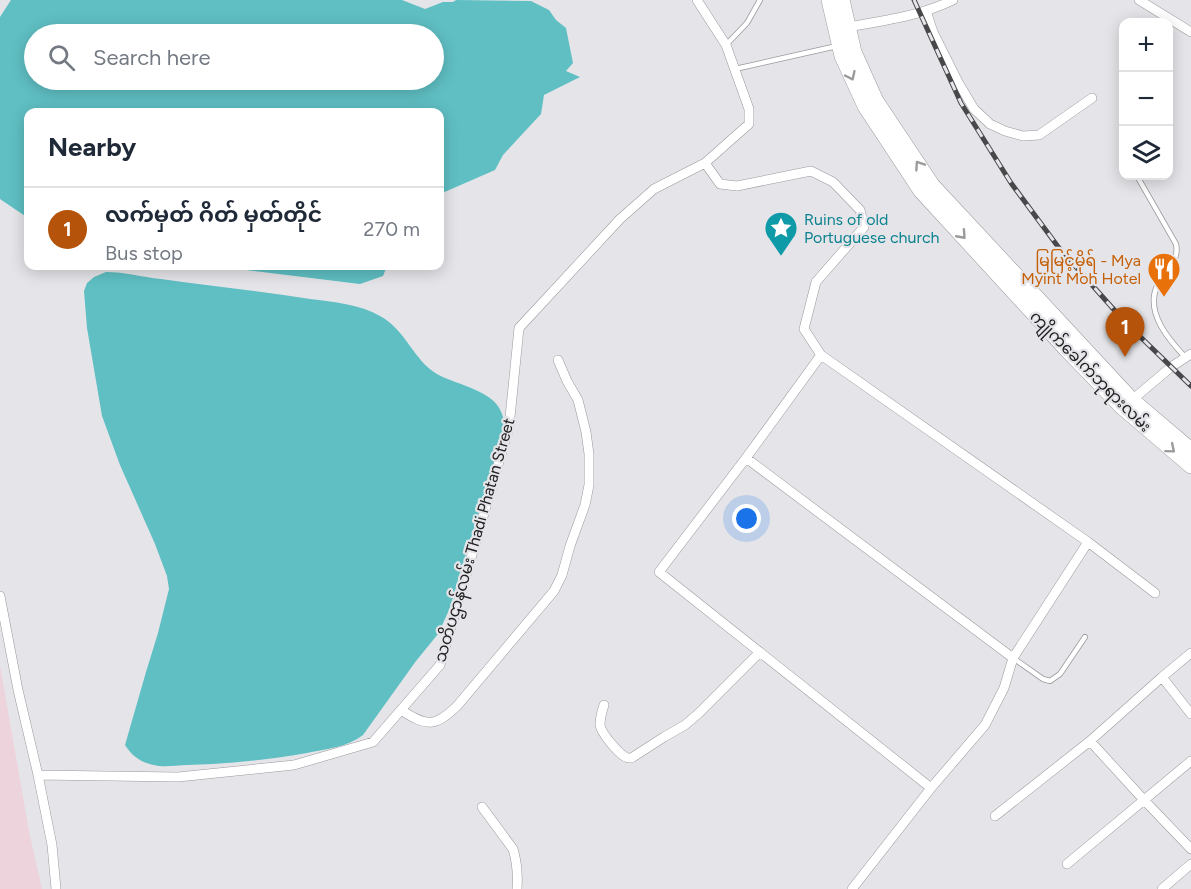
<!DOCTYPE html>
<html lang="en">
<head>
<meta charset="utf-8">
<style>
  :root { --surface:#fff; --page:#f2f2f3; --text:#1f2937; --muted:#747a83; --line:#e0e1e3; --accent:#b45309 }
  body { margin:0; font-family:Figtree,"Noto Sans Myanmar",sans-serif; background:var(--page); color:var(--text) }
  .controls { position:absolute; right:18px; top:18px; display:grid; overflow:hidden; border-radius:12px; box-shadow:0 3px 15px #0003 }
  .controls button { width:54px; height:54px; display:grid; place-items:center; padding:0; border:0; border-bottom:2px solid var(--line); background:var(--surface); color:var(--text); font:30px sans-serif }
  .you { position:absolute; left:747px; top:519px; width:21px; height:21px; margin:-15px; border:4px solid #fff; border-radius:50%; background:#1a73e8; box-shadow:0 0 0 9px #1a73e833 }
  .badge { display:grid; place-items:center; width:39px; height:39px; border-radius:50%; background:var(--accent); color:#fff; font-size:20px; font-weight:700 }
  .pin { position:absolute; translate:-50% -50px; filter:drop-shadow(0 2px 3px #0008) }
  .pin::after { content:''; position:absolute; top:32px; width:21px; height:18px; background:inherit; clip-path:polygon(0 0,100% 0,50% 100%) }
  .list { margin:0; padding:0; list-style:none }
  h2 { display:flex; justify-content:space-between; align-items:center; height:78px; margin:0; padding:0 24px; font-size:26px }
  h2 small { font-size:20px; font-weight:400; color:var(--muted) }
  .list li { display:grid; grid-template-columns:39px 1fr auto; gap:18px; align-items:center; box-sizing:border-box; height:84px; padding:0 24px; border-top:2px solid var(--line) }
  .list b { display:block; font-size:22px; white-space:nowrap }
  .list p { margin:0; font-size:20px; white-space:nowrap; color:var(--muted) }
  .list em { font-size:20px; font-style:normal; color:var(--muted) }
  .icon { flex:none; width:33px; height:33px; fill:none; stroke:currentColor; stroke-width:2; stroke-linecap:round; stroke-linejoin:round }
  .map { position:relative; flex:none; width:1191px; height:889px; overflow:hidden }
  .search { position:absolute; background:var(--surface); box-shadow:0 3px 15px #0003; left:24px; top:24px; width:420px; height:66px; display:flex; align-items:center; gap:15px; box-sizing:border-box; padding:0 21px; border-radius:33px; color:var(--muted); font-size:22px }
  .panel { position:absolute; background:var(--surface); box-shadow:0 3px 15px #0003; left:24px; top:108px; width:420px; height:162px; border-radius:12px }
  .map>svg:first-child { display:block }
  .industrial { fill:#edd4dc }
  .water { fill:#5fbfc3; fill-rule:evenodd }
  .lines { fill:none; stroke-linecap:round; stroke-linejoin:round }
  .service-casing { stroke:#99999d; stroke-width:6 }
  .minor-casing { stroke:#99999d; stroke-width:10 }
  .primary-casing { stroke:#99999d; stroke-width:16 }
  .service { stroke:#fff; stroke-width:4.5 }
  .minor { stroke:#fff; stroke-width:9 }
  .primary { stroke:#fff; stroke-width:15 }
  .rail-casing { stroke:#48484b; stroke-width:5 }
  .rail { stroke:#e5e5e9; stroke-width:3; stroke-dasharray:9; stroke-linecap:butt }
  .oneway { stroke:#9b9b9c }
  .labels { text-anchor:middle; stroke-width:4.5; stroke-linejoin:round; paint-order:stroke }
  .culture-label { font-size:16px; fill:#0d838f; stroke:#e5e5e9; text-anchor:start }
  .food-label { font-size:16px; fill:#c56008; stroke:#e5e5e9; text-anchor:end }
  .street-label { font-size:16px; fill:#202022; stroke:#e5e5e9 }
</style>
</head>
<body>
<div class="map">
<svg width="1191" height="889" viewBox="0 0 1191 889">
  <rect width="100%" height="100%" fill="#e5e5e9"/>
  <!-- industrial -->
  <path class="industrial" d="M0,665L29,831L42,889H0Z"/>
  <!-- water -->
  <path class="water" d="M11,0H402L425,9L443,2H453L456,0L531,1L549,10L556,20L566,28L573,63L566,71L580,77L544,95L541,114L503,155L495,170L440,194V112H28V218L0,199V17ZM34,34H434V80H34Z
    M172,266H387L383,276L360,284L230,268H179Z
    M106,272C125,272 142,277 161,279C210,286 260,291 310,299C333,302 360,304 380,316C406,330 414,361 437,374C458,386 497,390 503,417C504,421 504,426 505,430L460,573L450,608L438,634L416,661L363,735C348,747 326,749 307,753C267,760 227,764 187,765C178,765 168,767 159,766C144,764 133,758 125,745L146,672L158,633L169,589L167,576L155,544L120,465L102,416L87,328L84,291L87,283L94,277Z"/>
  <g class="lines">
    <!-- service casing -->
    <g class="service-casing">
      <path id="service" d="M726,45L747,23L760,0
        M735,69L837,46
        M1137,176L1176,244C1180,262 1164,272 1157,286C1145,313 1169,340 1186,358
        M1013,658L1043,679L1050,681L1060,674L1085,637"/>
    </g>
    <!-- minor casing -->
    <g class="minor-casing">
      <path id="minor" d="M1139,0L1191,32
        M926,11L933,32L958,82L974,109L990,124L1005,131L1023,136L1039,135L1092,98
        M848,27C883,21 920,16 953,0
        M705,163L720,184L737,186L811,171L833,182L860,210L864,227L816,282L804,329L821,355L1088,542L1155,593
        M821,355L746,458L659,572L931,788
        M1132,400L1171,367L1191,354
        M746,458L1013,658
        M0,596L18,690L38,775L52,845L56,889
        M1162,677L1191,714
        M604,705C602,711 600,718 600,725C601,733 620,756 628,758C630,758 632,758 633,757L664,737L685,725L699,713L760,652
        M401,710C427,727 435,727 457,706L554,591L562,575L570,546L585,505L589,485V454L586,432L578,400L567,381L558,360
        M1090,741L1144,800L1191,849
        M38,775L178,777L294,765L373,742L440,665L509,427L519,328L620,219L654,189L705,163L749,124V109L726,45L697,0
        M482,807L513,849C517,862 518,875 517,889
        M995,816L1090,741L1162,677L1191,653
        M1067,864L1191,761
        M852,889L931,788L985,725L1004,688L1013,658L1088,542
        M1162,889L1191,864"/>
    </g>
    <!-- primary casing -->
    <g class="primary-casing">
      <path id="primary" d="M829,0L842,56L865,106L921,191L1066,349L1122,407L1191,466
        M842,0L854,52L876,101L932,185L1132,400L1191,450"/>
    </g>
    <!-- service -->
    <use href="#service" class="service"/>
    <!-- minor -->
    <use href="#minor" class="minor"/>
    <!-- primary -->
    <use href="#primary" class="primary"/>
    <!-- rail casing -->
    <g class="rail-casing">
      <path id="rail" d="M914,0L961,103L1011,183L1059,248L1125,322L1191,386"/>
    </g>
    <!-- rail -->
    <use href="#rail" class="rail"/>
  </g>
  <!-- one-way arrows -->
  <defs><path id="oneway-chevron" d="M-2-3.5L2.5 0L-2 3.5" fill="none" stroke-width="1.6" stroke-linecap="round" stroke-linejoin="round" transform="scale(1.5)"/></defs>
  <g class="oneway">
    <use href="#oneway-chevron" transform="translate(851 76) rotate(65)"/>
    <use href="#oneway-chevron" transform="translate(919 165) rotate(-124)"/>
    <use href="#oneway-chevron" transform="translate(962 235) rotate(48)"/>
    <use href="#oneway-chevron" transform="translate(1171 449) rotate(40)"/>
  </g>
  <!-- icons -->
  <defs>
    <g id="sight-pin" transform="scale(1.725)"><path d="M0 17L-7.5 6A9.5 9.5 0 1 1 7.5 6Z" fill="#0f9aa8" stroke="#e5e5e9"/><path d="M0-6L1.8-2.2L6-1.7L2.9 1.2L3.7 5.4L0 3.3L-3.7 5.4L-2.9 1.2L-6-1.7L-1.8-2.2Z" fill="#fff"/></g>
    <g id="restaurant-pin" transform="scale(1.725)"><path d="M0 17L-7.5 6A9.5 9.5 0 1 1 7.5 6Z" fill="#e8710a" stroke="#e5e5e9"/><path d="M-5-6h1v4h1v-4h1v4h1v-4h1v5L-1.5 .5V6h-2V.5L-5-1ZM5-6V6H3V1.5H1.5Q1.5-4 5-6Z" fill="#fff"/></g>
  </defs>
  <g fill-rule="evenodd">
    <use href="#sight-pin" x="781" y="228"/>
    <use href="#restaurant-pin" x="1164" y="269"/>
  </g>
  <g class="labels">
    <!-- culture labels -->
    <g class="culture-label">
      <text x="804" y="225">Ruins of old<tspan x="804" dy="18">Portuguese church</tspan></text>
    </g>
    <!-- food labels -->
    <g class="food-label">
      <text x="1141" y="266">မြမြင့်မိုရ် - Mya<tspan x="1141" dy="18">Myint Moh Hotel</tspan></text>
    </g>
    <!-- street labels -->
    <g class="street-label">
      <text transform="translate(1091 371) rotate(45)" y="6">ကျိုက်ခေါက်ဘုရားလမ်း</text>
      <text transform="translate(474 540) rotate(-74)" y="6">သတိပဌာန်လမ်း Thadi Phatan Street</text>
    </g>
  </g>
</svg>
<div class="controls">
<button>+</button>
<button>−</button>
<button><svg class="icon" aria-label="layers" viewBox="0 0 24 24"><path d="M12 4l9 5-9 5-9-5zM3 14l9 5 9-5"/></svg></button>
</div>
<div class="you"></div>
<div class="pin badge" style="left:1125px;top:357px">1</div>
<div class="search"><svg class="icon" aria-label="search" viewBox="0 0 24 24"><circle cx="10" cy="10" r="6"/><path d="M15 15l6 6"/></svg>Search here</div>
<section class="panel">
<h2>Nearby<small></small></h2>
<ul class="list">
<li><span class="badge">1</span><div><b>လက်မှတ် ဂိတ် မှတ်တိုင်</b><p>Bus stop</p></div><em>270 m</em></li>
</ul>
</section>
</div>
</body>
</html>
